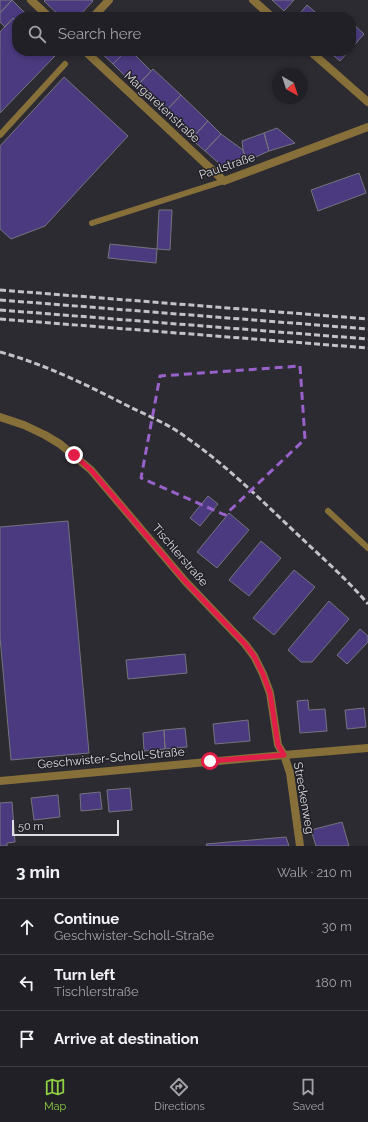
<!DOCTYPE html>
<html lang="en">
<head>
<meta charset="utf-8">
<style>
  :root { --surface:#212026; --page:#29282e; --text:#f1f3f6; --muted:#a2a3a7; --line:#3e3e43; --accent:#8ece43 }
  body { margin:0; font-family:Raleway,sans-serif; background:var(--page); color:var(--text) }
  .compass { position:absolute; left:272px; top:68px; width:36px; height:36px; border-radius:50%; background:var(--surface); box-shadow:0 2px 6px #0003; rotate:141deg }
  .scale { position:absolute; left:12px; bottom:10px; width:107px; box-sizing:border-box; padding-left:4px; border:2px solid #dedde2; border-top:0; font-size:11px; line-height:14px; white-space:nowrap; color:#dedde2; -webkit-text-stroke:3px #222128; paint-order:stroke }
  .stop { position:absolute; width:12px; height:12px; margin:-9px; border:3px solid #e11d48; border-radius:50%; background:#fff }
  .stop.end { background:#e11d48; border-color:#fff; box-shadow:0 1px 4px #0008 }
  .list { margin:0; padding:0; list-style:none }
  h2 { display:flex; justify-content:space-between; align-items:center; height:52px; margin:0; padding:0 16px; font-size:17px }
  h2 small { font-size:13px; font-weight:400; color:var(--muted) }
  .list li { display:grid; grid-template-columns:26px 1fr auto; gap:12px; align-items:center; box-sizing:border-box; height:56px; padding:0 16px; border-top:1px solid var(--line) }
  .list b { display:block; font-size:15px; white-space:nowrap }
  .list p { margin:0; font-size:13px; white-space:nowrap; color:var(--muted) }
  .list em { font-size:13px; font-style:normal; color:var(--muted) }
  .icon { flex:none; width:22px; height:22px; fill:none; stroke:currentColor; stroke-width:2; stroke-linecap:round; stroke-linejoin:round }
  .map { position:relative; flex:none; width:368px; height:846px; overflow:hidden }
  .search { position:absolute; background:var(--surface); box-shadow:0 2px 6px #0003; left:12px; right:12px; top:12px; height:44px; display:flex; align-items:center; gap:10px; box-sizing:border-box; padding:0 14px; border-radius:16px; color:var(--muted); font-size:15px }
  .sheet { height:220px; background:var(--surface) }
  nav { display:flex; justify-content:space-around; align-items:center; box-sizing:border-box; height:56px; border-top:1px solid var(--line); background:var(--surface); font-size:11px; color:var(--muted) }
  nav a { display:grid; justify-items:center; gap:2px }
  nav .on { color:var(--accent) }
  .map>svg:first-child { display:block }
  .building { fill:#4b3a80; stroke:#75747d }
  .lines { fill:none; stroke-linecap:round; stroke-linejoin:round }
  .service { stroke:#866f39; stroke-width:6 }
  .minor { stroke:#866f39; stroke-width:8 }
  .tertiary { stroke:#866f39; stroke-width:8 }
  .rail { stroke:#c3c2c8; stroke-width:3; stroke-dasharray:6 3; stroke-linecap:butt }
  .route { stroke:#e11d48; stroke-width:5 }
  .marked { fill:none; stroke:#9961ca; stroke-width:3; stroke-dasharray:8 5; stroke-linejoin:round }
  .labels { text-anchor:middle; stroke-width:3; stroke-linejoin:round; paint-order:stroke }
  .street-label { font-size:12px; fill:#dedde2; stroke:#222128 }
</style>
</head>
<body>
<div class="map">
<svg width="368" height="846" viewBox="0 0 368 846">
  <rect width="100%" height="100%" fill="#2c2b32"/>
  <!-- building -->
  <path class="building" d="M0,0H12L0,13Z
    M12,0L29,17H17V21L13,18L5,27L0,22V13Z
    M45,0H92L93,1L78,17H61L44,1Z
    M272,0H294L284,11Z
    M307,5L321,17H297Z
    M13,18L17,21V51H48L54,57L0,113V32Z
    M351,22L364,34L351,49Z
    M48,51H59L54,57Z
    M99,51H126L113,64Z
    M126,51H131L151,71L136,87L113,64Z
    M328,51H349L340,61Z
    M153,69L181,95L164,113L136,87Z
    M64,77L128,136L45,226L11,239L0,229V146Z
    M181,95L208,121L191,139L164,113Z
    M208,121L221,134L205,151L191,139Z
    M277,128L295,143L269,151L264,133Z
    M264,133L269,151L247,161L243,150L242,141Z
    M221,134L243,150L247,161L234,168L222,166L205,151Z
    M359,173L366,193L318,211L311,190Z
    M159,210H172L170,250L157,249Z
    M110,244L157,249L156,263L108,258Z
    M208,496L218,504L200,526L190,518Z
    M229,513L249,530L217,568L197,552Z
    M68,521L89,753L11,760L0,637V527Z
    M261,541L281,558L249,596L229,580Z
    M294,570L315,587L274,635L253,618Z
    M329,601L349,619L312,662H301L288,650Z
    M360,629L368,636V642L347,664L337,655Z
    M185,654L187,673L128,679L126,660Z
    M308,700L309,710L325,709L327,731L300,733L297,701Z
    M364,708L366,727L347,729L345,710Z
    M248,720L250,741L215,744L213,724Z
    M185,728L187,747L165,749L164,730Z
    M164,730L165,749L144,751L143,733Z
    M130,788L132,810L109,812L107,790Z
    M100,792L102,809L81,811L80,794Z
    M58,795L60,817L34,820L31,798Z
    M12,802L15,842L7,843V846H0V803Z
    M342,822L349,846H316L311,830Z
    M286,837L289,846H207L206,844Z"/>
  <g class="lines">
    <!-- service -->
    <path class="service" d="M0,135L65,64
      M92,223L224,181
      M328,511L368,548"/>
    <!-- minor -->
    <path class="minor" d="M31,0L49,17
      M253,0L272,17
      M93,17L109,0
      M85,51L224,181L368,127
      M310,51L368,102
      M284,755L290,773L300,846"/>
    <!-- tertiary -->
    <path class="tertiary" d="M0,417L24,425L45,435L60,444L91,470L185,581L245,644L254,656L263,674L270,693L278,745L284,755
      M0,781L284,755L368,748"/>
    <!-- rail -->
    <path class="rail" d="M0,290L368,319
      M0,300L368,329
      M0,310L368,339
      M0,319L368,348
      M0,352C44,364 85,384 126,405C146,415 169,424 187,438C226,465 260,499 295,532C319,555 346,578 368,604"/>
  </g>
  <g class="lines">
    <!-- route -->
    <path class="route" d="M74,455L91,470L185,581L245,644L254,656L263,674L270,693L278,745L284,755L210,761"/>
  </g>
  <!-- marked area -->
  <path class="marked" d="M300,366L305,439L225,515L141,478L160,376Z"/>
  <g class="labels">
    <!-- street labels -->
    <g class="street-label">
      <text transform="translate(162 107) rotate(43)" y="4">Margaretenstraße</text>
      <text transform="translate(227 166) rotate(-19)" y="4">Paulstraße</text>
      <text transform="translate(180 555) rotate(49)" y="4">Tischlerstraße</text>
      <text transform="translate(111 758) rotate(-5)" y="4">Geschwister-Scholl-Straße</text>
      <text transform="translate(304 798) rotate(80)" y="4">Streckenweg</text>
    </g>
  </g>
</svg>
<svg class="compass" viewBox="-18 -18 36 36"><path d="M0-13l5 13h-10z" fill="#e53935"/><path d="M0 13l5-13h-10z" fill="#a2a3a7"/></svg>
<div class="scale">50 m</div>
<div class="stop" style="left:210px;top:761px"></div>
<div class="stop end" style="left:74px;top:455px"></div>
<div class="search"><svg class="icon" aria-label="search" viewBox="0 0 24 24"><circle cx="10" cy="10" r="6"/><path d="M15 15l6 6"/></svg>Search here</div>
</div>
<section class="sheet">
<h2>3 min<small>Walk · 210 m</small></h2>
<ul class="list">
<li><svg class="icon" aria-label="ahead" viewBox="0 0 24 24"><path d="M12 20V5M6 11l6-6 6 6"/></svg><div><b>Continue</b><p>Geschwister-Scholl-Straße</p></div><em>30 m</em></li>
<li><svg class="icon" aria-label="left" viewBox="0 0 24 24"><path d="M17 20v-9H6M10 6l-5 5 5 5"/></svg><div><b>Turn left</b><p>Tischlerstraße</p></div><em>180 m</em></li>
<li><svg class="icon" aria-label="arrive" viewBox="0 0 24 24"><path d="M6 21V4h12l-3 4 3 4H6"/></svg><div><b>Arrive at destination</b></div></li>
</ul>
</section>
<nav>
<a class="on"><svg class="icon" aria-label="map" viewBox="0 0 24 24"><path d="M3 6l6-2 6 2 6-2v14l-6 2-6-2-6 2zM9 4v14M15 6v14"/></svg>Map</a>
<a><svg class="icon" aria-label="directions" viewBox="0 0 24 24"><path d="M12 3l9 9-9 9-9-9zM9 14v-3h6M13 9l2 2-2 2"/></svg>Directions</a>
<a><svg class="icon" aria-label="saved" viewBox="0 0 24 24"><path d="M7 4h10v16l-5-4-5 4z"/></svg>Saved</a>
</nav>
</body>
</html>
